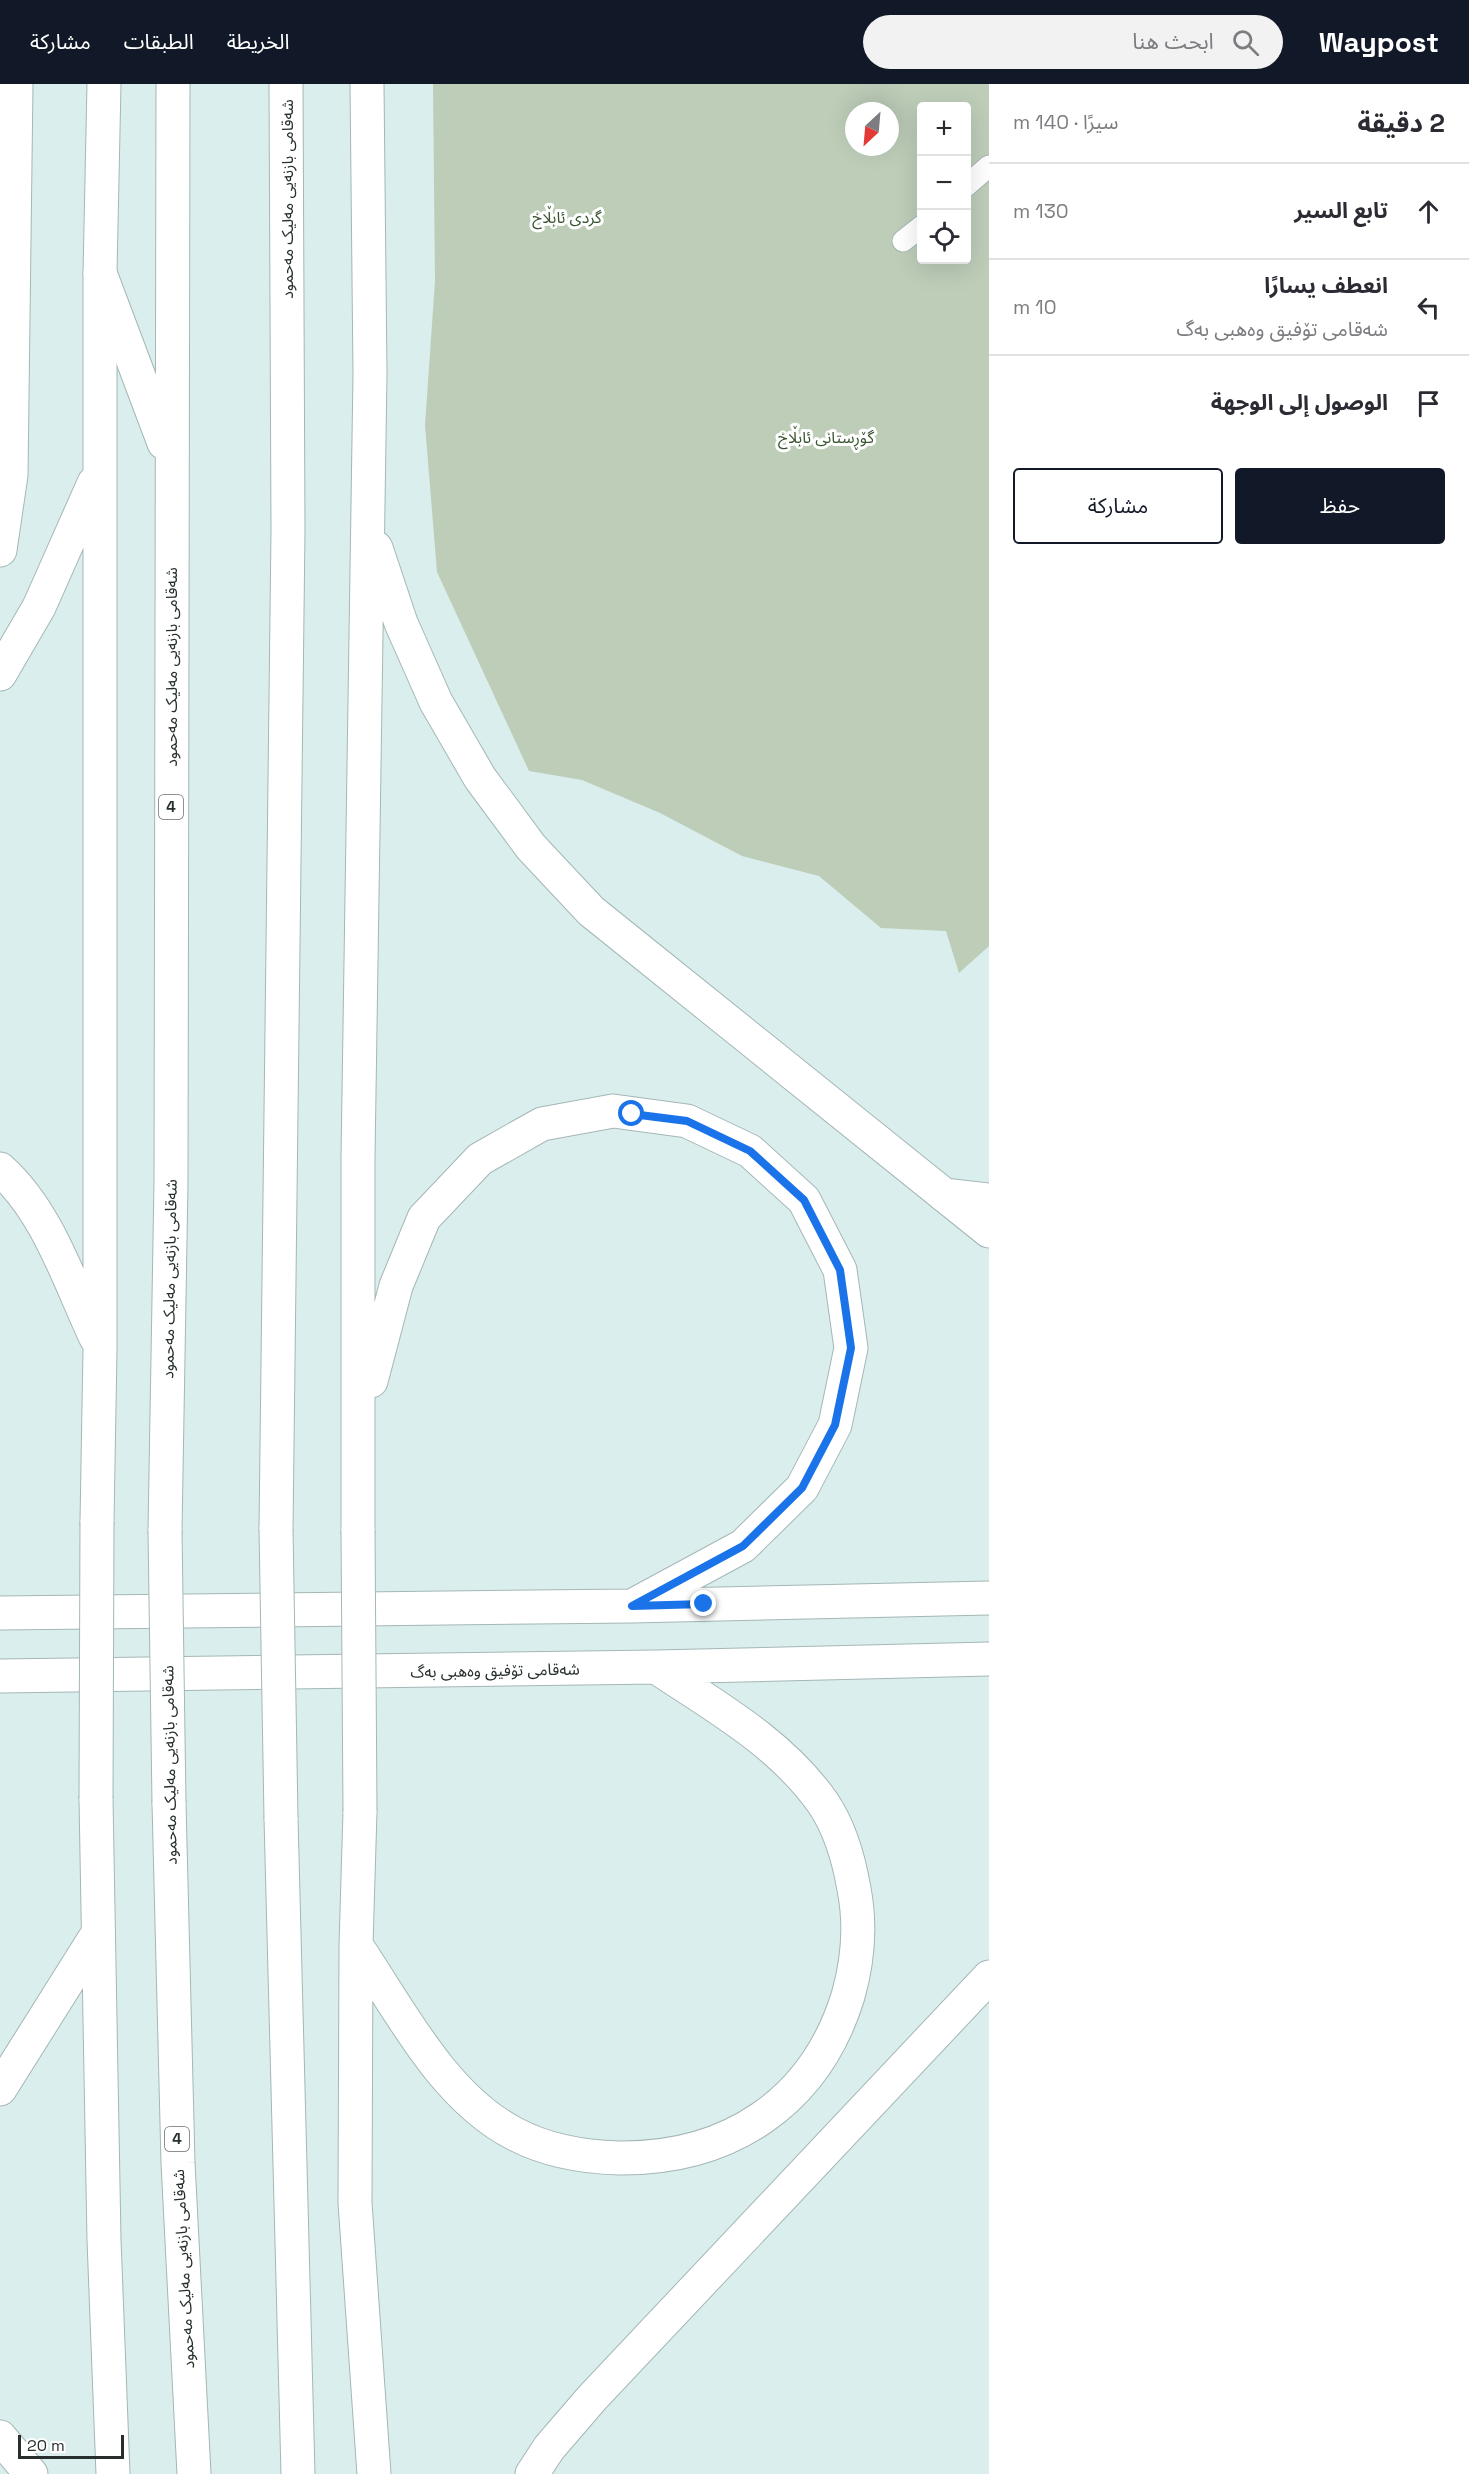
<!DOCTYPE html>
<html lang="ar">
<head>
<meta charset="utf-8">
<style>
  :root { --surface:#fff; --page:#f2f2f3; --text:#2b2b33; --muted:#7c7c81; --line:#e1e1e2; --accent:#111827 }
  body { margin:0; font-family:"Space Grotesk","Noto Sans Arabic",sans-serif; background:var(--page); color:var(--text); direction:rtl }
  .controls { position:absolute; right:18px; top:18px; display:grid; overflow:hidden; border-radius:6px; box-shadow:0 6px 24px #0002 }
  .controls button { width:54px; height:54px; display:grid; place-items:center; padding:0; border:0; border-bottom:2px solid var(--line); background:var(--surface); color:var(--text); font:30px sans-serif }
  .compass { position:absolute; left:845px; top:18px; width:54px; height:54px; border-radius:50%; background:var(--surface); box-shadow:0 6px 24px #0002; rotate:206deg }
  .scale { position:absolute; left:18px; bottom:15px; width:106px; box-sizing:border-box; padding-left:6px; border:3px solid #272f2e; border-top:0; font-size:16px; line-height:21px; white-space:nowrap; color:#272f2e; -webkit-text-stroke:4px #fff; paint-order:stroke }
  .stop { position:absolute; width:18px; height:18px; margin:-14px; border:4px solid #1a73e8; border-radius:50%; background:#fff }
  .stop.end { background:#1a73e8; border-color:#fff; box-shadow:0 2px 6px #0008 }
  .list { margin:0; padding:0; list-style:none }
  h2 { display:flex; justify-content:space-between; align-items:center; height:78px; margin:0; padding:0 24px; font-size:26px }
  h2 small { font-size:20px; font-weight:400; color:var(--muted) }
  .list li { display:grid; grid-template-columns:39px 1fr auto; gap:18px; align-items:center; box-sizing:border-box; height:96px; padding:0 24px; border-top:2px solid var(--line) }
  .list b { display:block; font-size:22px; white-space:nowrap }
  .list p { margin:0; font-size:20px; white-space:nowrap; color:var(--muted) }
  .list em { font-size:20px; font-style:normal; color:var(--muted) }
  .actions { display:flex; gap:12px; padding:18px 24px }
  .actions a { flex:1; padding:14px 0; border:2px solid var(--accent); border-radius:6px; text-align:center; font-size:21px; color:var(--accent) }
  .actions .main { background:var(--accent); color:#fff }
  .icon { flex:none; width:33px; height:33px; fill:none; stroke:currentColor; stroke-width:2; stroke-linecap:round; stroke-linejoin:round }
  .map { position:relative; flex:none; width:989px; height:2390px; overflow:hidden; direction:ltr }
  header { display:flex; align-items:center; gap:36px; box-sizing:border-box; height:84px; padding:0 30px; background:var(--accent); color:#fff }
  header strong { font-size:28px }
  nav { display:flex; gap:33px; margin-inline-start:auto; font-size:21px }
  .search { width:420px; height:54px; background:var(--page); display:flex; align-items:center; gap:15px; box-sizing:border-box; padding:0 21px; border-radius:33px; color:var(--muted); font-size:22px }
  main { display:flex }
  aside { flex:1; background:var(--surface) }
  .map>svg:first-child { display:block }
  .green { fill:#bdcdb8; fill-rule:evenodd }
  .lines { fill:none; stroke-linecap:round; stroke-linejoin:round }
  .service-casing { stroke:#a4b7b6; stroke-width:23 }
  .tertiary-casing { stroke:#a4b7b6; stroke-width:35 }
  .secondary-casing { stroke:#a4b7b6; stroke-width:35 }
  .trunk-casing { stroke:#a4b7b6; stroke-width:35 }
  .service { stroke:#fff; stroke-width:21 }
  .tertiary { stroke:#fff; stroke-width:33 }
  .secondary { stroke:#fff; stroke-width:33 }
  .trunk { stroke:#fff; stroke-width:33 }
  .secondary-bridge-casing { stroke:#a4b7b6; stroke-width:35; stroke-linecap:butt }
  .trunk-bridge-casing { stroke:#a4b7b6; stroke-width:35; stroke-linecap:butt }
  .secondary-bridge { stroke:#fff; stroke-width:33 }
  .trunk-bridge { stroke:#fff; stroke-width:33 }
  .route { stroke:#1a73e8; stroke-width:8 }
  .labels { text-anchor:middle; stroke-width:6; stroke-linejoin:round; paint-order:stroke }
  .shield { fill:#fff; stroke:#686d6d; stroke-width:1.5 }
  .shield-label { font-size:15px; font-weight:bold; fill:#272f2e }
  .street-label { font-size:16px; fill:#272f2e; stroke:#fff }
  .park-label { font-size:16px; fill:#38552f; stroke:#fff }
</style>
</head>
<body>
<header>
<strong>Waypost</strong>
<div class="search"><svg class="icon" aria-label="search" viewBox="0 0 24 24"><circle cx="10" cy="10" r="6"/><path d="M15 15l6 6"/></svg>ابحث هنا</div>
<nav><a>الخريطة</a><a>الطبقات</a><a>مشاركة</a></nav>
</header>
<main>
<aside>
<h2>2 دقيقة<small>سيرًا · 140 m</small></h2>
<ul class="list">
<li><svg class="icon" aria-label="ahead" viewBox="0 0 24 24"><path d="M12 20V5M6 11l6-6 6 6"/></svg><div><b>تابع السير</b></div><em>130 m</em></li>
<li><svg class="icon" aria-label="left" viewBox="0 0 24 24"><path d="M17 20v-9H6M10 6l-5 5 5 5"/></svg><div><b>انعطف يسارًا</b><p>شەقامی تۆفیق وەهبی بەگ</p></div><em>10 m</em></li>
<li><svg class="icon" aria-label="arrive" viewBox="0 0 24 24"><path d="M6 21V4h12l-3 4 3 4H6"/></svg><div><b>الوصول إلى الوجهة</b></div></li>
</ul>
<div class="actions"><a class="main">حفظ</a><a>مشاركة</a></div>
</aside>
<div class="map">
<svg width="989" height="2390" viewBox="0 0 989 2390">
  <rect width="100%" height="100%" fill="#daeeed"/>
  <!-- green -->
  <path class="green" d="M433,0H989V862L959,889L946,847L881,844L819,792L742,772L660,729L582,696L529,687L437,488L425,341L435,197ZM922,22H966V176H922ZM854,27H890V63H854Z"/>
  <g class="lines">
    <!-- service casing -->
    <g class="service-casing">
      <path id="service" d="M966,102L989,82
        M903,157L922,142"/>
    </g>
    <!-- tertiary casing -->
    <g class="tertiary-casing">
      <path id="tertiary" d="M0,466L11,391L16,0
        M944,1111L989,1116"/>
    </g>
    <!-- secondary casing -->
    <g class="secondary-casing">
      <path id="secondary" d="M376,464L401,539L436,618L480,694L531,763L591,827L989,1147
        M0,590L39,523L94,399
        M0,1085C48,1128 69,1197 96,1254
        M371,1297L396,1202L424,1134L480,1075L542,1040L613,1027L687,1037L750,1067L804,1116L840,1186L851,1264L835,1341L802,1404L743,1462L632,1522
        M97,1438L100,1265V189L104,0
        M358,1447V1074L370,290L367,0
        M0,1529L632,1522L989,1514
        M0,1592L656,1583L989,1575
        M96,1715L104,2156L113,2390
        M360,1727L356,1861L355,2119L374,2390
        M356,1861C400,1926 443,2013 515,2050C547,2067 583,2073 619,2074C729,2075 815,2019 848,1912C858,1877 861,1841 854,1805C849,1776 840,1744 823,1719C781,1659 716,1623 656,1583
        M0,2005L98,1849
        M0,2353L31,2390
        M532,2390L549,2364L592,2314L989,1893"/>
    </g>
    <!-- trunk casing -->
    <g class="trunk-casing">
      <path id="trunk" d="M100,189L164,359
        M276,1445L288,446L286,0
        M165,1447L171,1099L173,0
        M169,1719L178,2079L194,2390
        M281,1734L298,2390"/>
    </g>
    <!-- service -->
    <use href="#service" class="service"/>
    <!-- tertiary -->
    <use href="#tertiary" class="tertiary"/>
    <!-- secondary -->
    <use href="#secondary" class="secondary"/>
    <!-- trunk -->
    <use href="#trunk" class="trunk"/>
    <!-- secondary-bridge casing -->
    <g class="secondary-bridge-casing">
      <path id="secondary-bridge" d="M358,1447L360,1727
        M96,1715L97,1438"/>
    </g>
    <!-- trunk-bridge casing -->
    <g class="trunk-bridge-casing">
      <path id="trunk-bridge" d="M276,1445L281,1734
        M165,1447L169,1719"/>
    </g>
    <!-- secondary-bridge -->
    <use href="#secondary-bridge" class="secondary-bridge"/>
    <!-- trunk-bridge -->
    <use href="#trunk-bridge" class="trunk-bridge"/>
  </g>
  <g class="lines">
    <!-- route -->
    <path class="route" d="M632,1030L687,1037L750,1067L804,1116L840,1186L851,1264L835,1341L802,1404L743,1462L632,1522L704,1520"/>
  </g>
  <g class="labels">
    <!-- shield labels -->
    <g class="shield">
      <rect x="159" y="711" width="24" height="24" rx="4.5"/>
      <rect x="165" y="2043" width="24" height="24" rx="4.5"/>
    </g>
    <g class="shield-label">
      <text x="171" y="728">4</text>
      <text x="177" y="2060">4</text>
    </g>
    <!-- street labels -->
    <g class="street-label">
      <text transform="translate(287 115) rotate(-90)" y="6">شەقامی بازنەیی مەلیک مەحمود</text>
      <text transform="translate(171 583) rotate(-90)" y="6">شەقامی بازنەیی مەلیک مەحمود</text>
      <text transform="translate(169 1195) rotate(-89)" y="6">شەقامی بازنەیی مەلیک مەحمود</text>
      <text transform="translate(495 1586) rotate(-1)" y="6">شەقامی تۆفیق وەهبی بەگ</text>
      <text transform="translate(169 1681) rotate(-91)" y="6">شەقامی بازنەیی مەلیک مەحمود</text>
      <text transform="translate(183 2185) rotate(-93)" y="6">شەقامی بازنەیی مەلیک مەحمود</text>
    </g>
    <!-- park labels -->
    <g class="park-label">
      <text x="567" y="139">گردی ئابڵاخ</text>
      <text x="826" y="359">گۆڕستانی ئابڵاخ</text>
    </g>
  </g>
</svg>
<div class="controls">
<button>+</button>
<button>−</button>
<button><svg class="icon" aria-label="locate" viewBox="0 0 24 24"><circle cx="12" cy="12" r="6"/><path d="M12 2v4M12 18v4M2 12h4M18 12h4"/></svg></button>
</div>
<svg class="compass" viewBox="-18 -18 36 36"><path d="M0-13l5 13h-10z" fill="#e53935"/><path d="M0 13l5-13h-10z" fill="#7c7c81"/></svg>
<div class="scale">20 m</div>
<div class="stop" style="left:632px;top:1030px"></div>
<div class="stop end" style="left:704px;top:1520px"></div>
</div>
</main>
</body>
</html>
